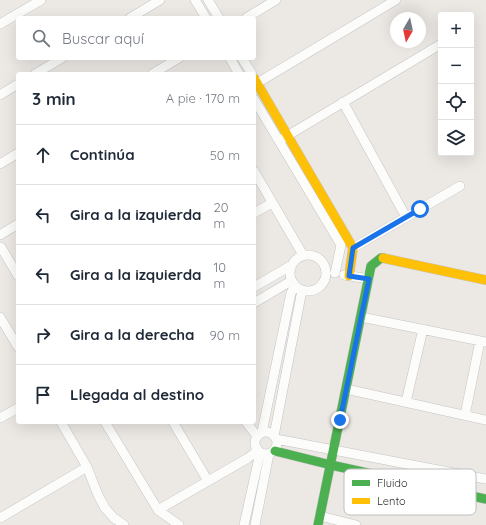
<!DOCTYPE html>
<html lang="es">
<head>
<meta charset="utf-8">
<style>
  :root { --surface:#fff; --page:#f2f2f3; --text:#1f2937; --muted:#747a83; --line:#e0e1e3 }
  body { margin:0; font-family:Quicksand,sans-serif; background:var(--page); color:var(--text) }
  .controls { position:absolute; right:12px; top:12px; display:grid; overflow:hidden; border-radius:4px; box-shadow:0 4px 16px #0002 }
  .controls button { width:36px; height:36px; display:grid; place-items:center; padding:0; border:0; border-bottom:1px solid var(--line); background:var(--surface); color:var(--text); font:20px sans-serif }
  .compass { position:absolute; left:390px; top:12px; width:36px; height:36px; border-radius:50%; background:var(--surface); box-shadow:0 4px 16px #0002; rotate:189deg }
  .stop { position:absolute; width:12px; height:12px; margin:-9px; border:3px solid #1a73e8; border-radius:50%; background:#fff }
  .stop.end { background:#1a73e8; border-color:#fff; box-shadow:0 1px 4px #0008 }
  .list { margin:0; padding:0; list-style:none }
  h2 { display:flex; justify-content:space-between; align-items:center; height:52px; margin:0; padding:0 16px; font-size:17px }
  h2 small { font-size:13px; font-weight:400; color:var(--muted) }
  .list li { display:grid; grid-template-columns:26px 1fr auto; gap:12px; align-items:center; box-sizing:border-box; height:60px; padding:0 16px; border-top:1px solid var(--line) }
  .list b { display:block; font-size:15px; white-space:nowrap }
  .list em { font-size:13px; font-style:normal; color:var(--muted) }
  .icon { flex:none; width:22px; height:22px; fill:none; stroke:currentColor; stroke-width:2; stroke-linecap:round; stroke-linejoin:round }
  .map { position:relative; flex:none; width:486px; height:525px; overflow:hidden }
  .search { position:absolute; background:var(--surface); box-shadow:0 4px 16px #0002; left:16px; top:16px; width:240px; height:44px; display:flex; align-items:center; gap:10px; box-sizing:border-box; padding:0 14px; border-radius:4px; color:var(--muted); font-size:15px }
  .panel { position:absolute; background:var(--surface); box-shadow:0 4px 16px #0002; left:16px; top:72px; width:240px; height:352px; border-radius:4px }
  .map>svg:first-child { display:block }
  .lines { fill:none; stroke-linecap:round; stroke-linejoin:round }
  .street-casing { stroke:#c5c4c5; stroke-width:10 }
  .fast-casing { stroke:#c5c4c5; stroke-width:10 }
  .slow-casing { stroke:#c5c4c5; stroke-width:10 }
  .street { stroke:#fcfcfb; stroke-width:9 }
  .fast { stroke:#4caf50; stroke-width:9 }
  .slow { stroke:#ffc107; stroke-width:9 }
  .route { stroke:#1a73e8; stroke-width:5 }
  .key { fill:#fff; stroke:#c0c0c0; stroke-width:1 }
  .key-label { font-size:11px; fill:#2e2e2e }
</style>
</head>
<body>
<div class="map">
<svg width="486" height="525" viewBox="0 0 486 525">
  <rect width="100%" height="100%" fill="#ece8e4"/>
  <g class="lines">
    <!-- street casing -->
    <g class="street-casing">
      <path id="street" d="M195,0L206,18
        M208,0L219,18
        M130,18L160,0
        M246,18L276,0
        M0,24L41,0
        M230,58L239,74
        M242,58L252,74
        M35,74L62,58
        M152,74L179,58
        M254,85L396,0
        M0,95L18,84
        M254,99L341,245L335,273
        M343,102L406,217
        M282,139L441,44
        M0,164L18,153
        M254,171L303,255
        M254,213L272,203
        M0,235L18,224
        M1,247L18,276
        M353,248L460,186
        M290 273a18 18 0 1 1 36 0a18 18 0 1 1-36 0Z
        M344,275L369,279
        M254,287L292,265
        M254,303L291,281
        M0,317L18,347
        M361,317L486,342
        M346,389L486,420
        M406,402L423,329
        M465,415L480,341
        M0,418L18,408
        M61,422L87,467L98,495L105,508L114,518L124,525
        M105,422L158,510L179,525
        M173,422L208,481
        M246,422L257,436
        M255 443a11 11 0 1 1 22 0a11 11 0 1 1-22 0Z
        M262,432L291,293L295,286
        M274,436L302,290
        M276,439L486,479
        M158,510L248,458L257,451
        M320,516L356,525
        M0,518L87,467
        M244,525L260,453
        M255,525L269,454"/>
    </g>
    <!-- fast casing -->
    <g class="fast-casing">
      <path id="fast" d="M275,451L331,465L486,499
        M318,525L371,266L381,258H383"/>
    </g>
    <!-- slow casing -->
    <g class="slow-casing">
      <path id="slow" d="M254,78L353,248L349,276
        M383,258L486,280"/>
    </g>
    <!-- street -->
    <use href="#street" class="street"/>
    <!-- fast -->
    <use href="#fast" class="fast"/>
    <!-- slow -->
    <use href="#slow" class="slow"/>
  </g>
  <g class="lines">
    <!-- route -->
    <path class="route" d="M340,420L369,279L349,276L353,248L420,209"/>
  </g>
  <!-- legend -->
  <rect x="344" y="469" width="132" height="46" rx="6" class="key"/>
  <rect x="352" y="480" width="18" height="6" fill="#4caf50"/>
  <rect x="352" y="498" width="18" height="6" fill="#ffc107"/>
  <g class="key-label">
    <text x="377" y="487">Fluido</text>
    <text x="377" y="505">Lento</text>
  </g>
</svg>
<div class="controls">
<button>+</button>
<button>−</button>
<button><svg class="icon" aria-label="locate" viewBox="0 0 24 24"><circle cx="12" cy="12" r="6"/><path d="M12 2v4M12 18v4M2 12h4M18 12h4"/></svg></button>
<button><svg class="icon" aria-label="layers" viewBox="0 0 24 24"><path d="M12 4l9 5-9 5-9-5zM3 14l9 5 9-5"/></svg></button>
</div>
<svg class="compass" viewBox="-18 -18 36 36"><path d="M0-13l5 13h-10z" fill="#e53935"/><path d="M0 13l5-13h-10z" fill="#747a83"/></svg>
<div class="stop" style="left:420px;top:209px"></div>
<div class="stop end" style="left:340px;top:420px"></div>
<div class="search"><svg class="icon" aria-label="search" viewBox="0 0 24 24"><circle cx="10" cy="10" r="6"/><path d="M15 15l6 6"/></svg>Buscar aquí</div>
<section class="panel">
<h2>3 min<small>A pie · 170 m</small></h2>
<ul class="list">
<li><svg class="icon" aria-label="ahead" viewBox="0 0 24 24"><path d="M12 20V5M6 11l6-6 6 6"/></svg><div><b>Continúa</b></div><em>50 m</em></li>
<li><svg class="icon" aria-label="left" viewBox="0 0 24 24"><path d="M17 20v-9H6M10 6l-5 5 5 5"/></svg><div><b>Gira a la izquierda</b></div><em>20 m</em></li>
<li><svg class="icon" aria-label="left" viewBox="0 0 24 24"><path d="M17 20v-9H6M10 6l-5 5 5 5"/></svg><div><b>Gira a la izquierda</b></div><em>10 m</em></li>
<li><svg class="icon" aria-label="right" viewBox="0 0 24 24"><path d="M7 20v-9h11M14 6l5 5-5 5"/></svg><div><b>Gira a la derecha</b></div><em>90 m</em></li>
<li><svg class="icon" aria-label="arrive" viewBox="0 0 24 24"><path d="M6 21V4h12l-3 4 3 4H6"/></svg><div><b>Llegada al destino</b></div></li>
</ul>
</section>
</div>
</body>
</html>
